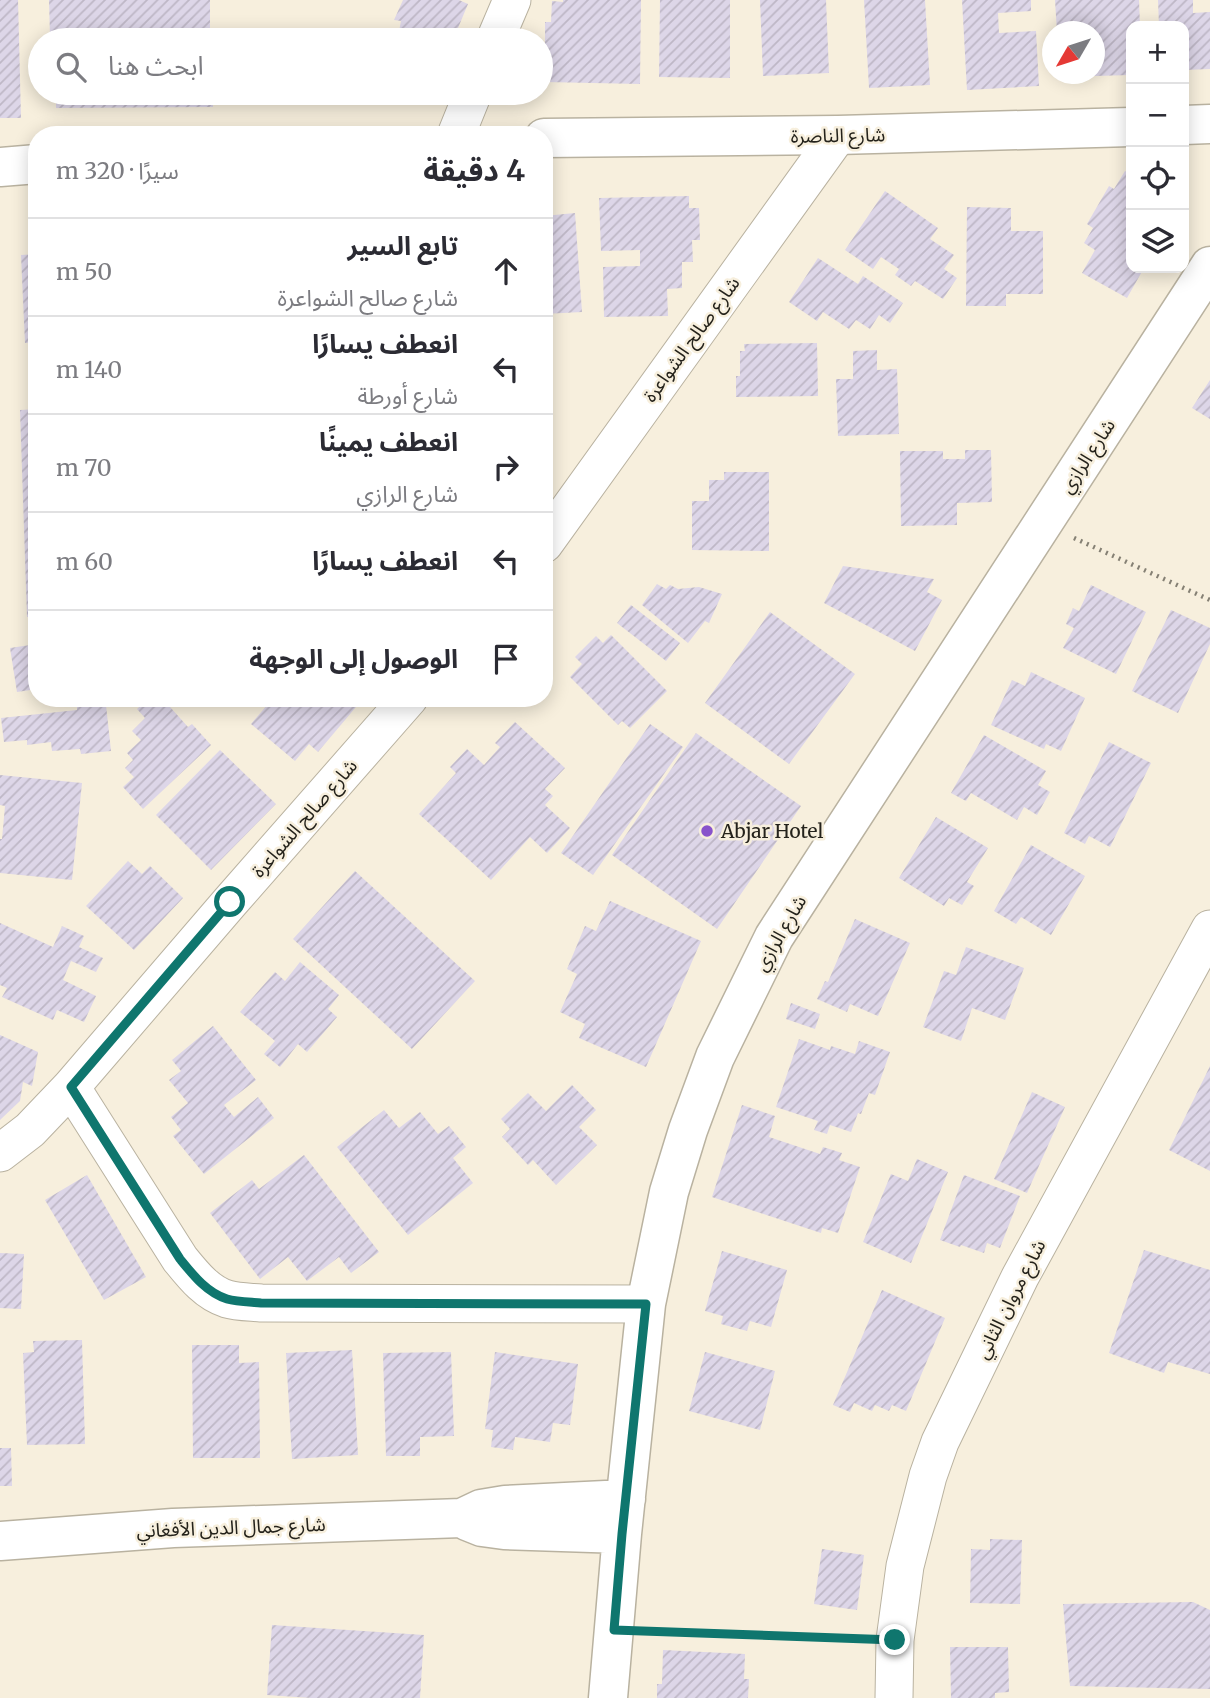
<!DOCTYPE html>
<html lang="ar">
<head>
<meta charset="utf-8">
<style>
  :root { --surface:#fff; --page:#f2f2f3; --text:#2b2b33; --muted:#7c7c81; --line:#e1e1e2 }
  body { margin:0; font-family:Merriweather,"Noto Sans Arabic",serif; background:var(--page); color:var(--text); direction:rtl }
  .controls { position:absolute; right:21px; top:21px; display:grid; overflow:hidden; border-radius:14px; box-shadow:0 4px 18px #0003 }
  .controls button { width:63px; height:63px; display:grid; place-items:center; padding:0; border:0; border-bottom:2px solid var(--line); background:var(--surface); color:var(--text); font:35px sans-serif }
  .compass { position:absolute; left:1042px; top:21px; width:63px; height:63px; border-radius:50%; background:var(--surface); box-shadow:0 4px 18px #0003; rotate:231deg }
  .stop { position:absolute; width:21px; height:21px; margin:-16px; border:5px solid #0f766e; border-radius:50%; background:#fff }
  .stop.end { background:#0f766e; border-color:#fff; box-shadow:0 2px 7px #0008 }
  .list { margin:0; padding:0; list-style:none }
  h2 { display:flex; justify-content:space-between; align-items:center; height:91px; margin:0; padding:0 28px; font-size:30px }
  h2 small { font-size:23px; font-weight:400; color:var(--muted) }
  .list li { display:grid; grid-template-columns:46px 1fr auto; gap:21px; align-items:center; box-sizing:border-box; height:98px; padding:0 28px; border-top:2px solid var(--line) }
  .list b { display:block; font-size:26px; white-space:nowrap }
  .list p { margin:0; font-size:23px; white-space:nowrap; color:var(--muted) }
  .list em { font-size:23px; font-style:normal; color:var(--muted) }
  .icon { flex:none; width:38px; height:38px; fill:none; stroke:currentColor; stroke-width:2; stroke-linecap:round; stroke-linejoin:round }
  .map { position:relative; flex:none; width:1210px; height:1698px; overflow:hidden; direction:ltr }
  .search { position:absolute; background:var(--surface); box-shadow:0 4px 18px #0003; left:28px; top:28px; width:525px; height:77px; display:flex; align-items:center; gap:18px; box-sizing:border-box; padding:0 24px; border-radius:38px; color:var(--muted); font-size:26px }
  .panel { position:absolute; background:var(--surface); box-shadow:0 4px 18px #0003; left:28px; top:126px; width:525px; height:581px; border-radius:28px; direction:rtl }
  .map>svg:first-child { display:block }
  .building { fill:url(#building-hatch) }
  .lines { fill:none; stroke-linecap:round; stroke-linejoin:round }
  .street-casing { stroke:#b9b2a0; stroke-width:39 }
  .secondary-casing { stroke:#b9b2a0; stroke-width:41 }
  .path { stroke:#858074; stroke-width:4.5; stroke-dasharray:2 5; stroke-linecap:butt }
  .street { stroke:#fff; stroke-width:37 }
  .secondary { stroke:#fff; stroke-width:38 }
  .route { stroke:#0f766e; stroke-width:9 }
  .poi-dot { fill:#8853cb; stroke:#f7efdd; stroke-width:2.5 }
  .labels { text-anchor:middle; stroke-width:5; stroke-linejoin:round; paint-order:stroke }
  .street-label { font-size:19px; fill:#24221b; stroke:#f7efdd }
  .poi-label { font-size:19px; fill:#24221b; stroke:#f7efdd; text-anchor:start }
</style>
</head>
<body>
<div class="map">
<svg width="1210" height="1698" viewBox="0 0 1210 1698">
  <defs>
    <pattern id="building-hatch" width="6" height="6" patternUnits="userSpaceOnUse" patternTransform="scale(1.75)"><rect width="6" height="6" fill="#ddd6e8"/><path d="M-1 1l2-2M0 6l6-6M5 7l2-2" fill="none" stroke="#beb7c6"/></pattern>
  </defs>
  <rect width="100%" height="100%" fill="#f7efdd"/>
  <!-- building -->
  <path class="building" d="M0,0H18L21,118H0Z
    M49,0H210V36H177V40H101V37H50Z
    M403,0H459L468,4L453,40H403L398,36L401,21L394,20Z
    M563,0H641L640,84L545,82V22H551L552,1L563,2Z
    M660,0H730V78L659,77Z
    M760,0H826L829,73L763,76Z
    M864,0H925L930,85L869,88Z
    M962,0H1031V11L998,13L999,33L1036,31L1039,86L967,90Z
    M1055,0H1139L1140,26H1131V75L1059,77V74H1094V32H1057Z
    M1158,0H1193V13L1210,12V69L1184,70V26H1159Z
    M56,93H212L213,107L56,108Z
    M366,93H432L429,101L366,102Z
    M1125,171L1131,174V268H1144L1127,298L1082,273L1095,250L1084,243L1093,228L1087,224L1109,186L1114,189Z
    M885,191L938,228L930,239L954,255L944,269L957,278L943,299L915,281L911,286L895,275L899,269L881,257L873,269L845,250Z
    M689,196V208H699L700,240H692L693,262H682V288L667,289L668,316L604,317L603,267L640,266V250L601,251L599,198Z
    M967,207L1011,208V231H1043V294H1006V306H966Z
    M575,213L582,312L544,314V216Z
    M37,254V342L25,343L21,255Z
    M818,258L858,284L863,276L903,303L890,323L879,315L870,329L856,320L849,329L823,312L817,321L789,302Z
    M817,343L818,396L736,397V376H740V351H745L744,344Z
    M877,350V370L897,369L899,434L838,436L836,379H853V351Z
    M1210,380V419L1192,408Z
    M37,409V616L27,617L20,410Z
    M965,450H991L992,502L957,503V525L901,526L900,451H943V459H965Z
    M724,472H769V551L692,550V501H709V480H724Z
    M843,566L934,579L927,592L942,600L915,651L824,603Z
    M657,584L666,589L670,585L678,589L699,587L722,594L709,623L705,621L688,643L642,605Z
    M1091,585L1146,612L1116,674L1063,648L1074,628L1066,624L1073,608L1079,611Z
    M631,605L680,643L666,661L617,623Z
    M1171,610L1210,628V644L1178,713L1132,691Z
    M770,612L855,674L789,764L705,703Z
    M611,635L667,691L630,728L622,721L618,725L570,677L582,664L575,657L596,636L603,643Z
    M37,644V689L17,692L10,648Z
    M1031,672L1085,698L1061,751L1046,744L1044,749L991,725L1012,680L1025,686Z
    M149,698H162L188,727L192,724L211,745L143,809L123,787L134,777L125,768L133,760L127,753L141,740L132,731L145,718L137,709Z
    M273,698H345L356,707L318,752L309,744L295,761L251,724Z
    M106,705L111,751L81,754L80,749L52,751L51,742L27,745V740L4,742L1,718L77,710V707Z
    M515,722L565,768L545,789L553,796L545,805L570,828L547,853L530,837L491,880L419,814L456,773L450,767L467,749L484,765L500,747L495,743Z
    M650,724L683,747L593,875L561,853Z
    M696,733L801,806L717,929L612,855Z
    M984,735L1046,771L1038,785L1050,792L1037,815L1024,807L1017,820L971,793L966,801L951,793Z
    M1109,742L1151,763L1110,847L1089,836L1085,844L1064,833Z
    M220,750L276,804L211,870L156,815Z
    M0,775L82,783L72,880L0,873V839H2L5,806L0,805Z
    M936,817L988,848L967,882L974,886L962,905L949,898L944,906L899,878Z
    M1031,845L1085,876L1051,935L1021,917L1016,924L994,911Z
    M128,861L142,874L150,866L183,898L134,950L86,906Z
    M355,871L475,981L412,1049L293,939Z
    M610,901L701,941L646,1067L579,1038L585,1024L560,1012L577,974L567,969L585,926L596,931Z
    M855,919L910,943L878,1016L850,1004L847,1012L817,999L825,981L828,982Z
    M0,923L53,947L62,926L84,936L79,947L103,958L96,972L71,961L63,980L96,996L84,1022L57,1010L53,1020L2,997L7,988L0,985Z
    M966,947L1024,968L1005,1020L972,1008L961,1041L923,1027L944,971L956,975Z
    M300,962L339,995L328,1009L337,1017L307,1052L298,1044L280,1067L264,1054L275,1041L240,1012L275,972L285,981Z
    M791,1003L820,1014L815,1029L786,1019Z
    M213,1026L256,1080L224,1105L234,1117L258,1097L274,1118L204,1174L173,1136L181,1130L171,1117L188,1103L169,1080L181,1071L172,1060Z
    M0,1035L38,1052L32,1086L23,1082L20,1101L0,1120Z
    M799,1039L830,1050L831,1046L855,1054L859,1041L890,1052L875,1095L869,1093L861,1114L858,1113L851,1132L830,1125L827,1134L814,1130L818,1121L776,1107Z
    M1210,1066V1171L1169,1150Z
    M572,1085L596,1110L579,1127L597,1145L556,1185L533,1160L528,1165L502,1137L510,1129L501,1119L528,1093L546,1111Z
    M1032,1092L1065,1107L1027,1193L994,1179Z
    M742,1105L775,1116L769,1137L820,1154L823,1147L842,1153L839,1160L860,1167L838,1233L822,1228L821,1233L712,1197Z
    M384,1110L399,1128L420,1112L438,1134L449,1126L466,1147L453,1158L473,1183L408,1235L337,1147Z
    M304,1155L379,1252L351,1273L339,1257L307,1281L288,1257L260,1279L210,1213L252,1180L259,1189Z
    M917,1159L948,1172L911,1263L863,1242L891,1174L908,1181Z
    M87,1175L146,1277L104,1300L45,1200Z
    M964,1175L1020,1196L1000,1248L987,1243L984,1253L961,1245L960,1247L940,1240Z
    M1144,1250L1210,1270V1374L1168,1362L1164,1373L1109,1353Z
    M722,1251L787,1270L771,1327L750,1321L747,1331L721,1324L723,1316L705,1311Z
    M0,1253L24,1254L21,1309L0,1308Z
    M882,1290L945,1318L906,1411L892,1405L889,1411L875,1405L872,1411L854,1403L850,1412L833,1405Z
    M82,1340L85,1444L27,1445L23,1353L34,1352L33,1341Z
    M192,1345H239V1363L259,1362L260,1458H193Z
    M352,1350L358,1455L292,1459L286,1353Z
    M451,1352L454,1436L420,1437V1456H386L383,1353Z
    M495,1352L578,1364L570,1425L553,1423L550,1442L515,1437L513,1450L491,1447L493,1430L485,1429Z
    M705,1352L775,1371L760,1430L689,1411Z
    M0,1448H11L12,1486H0Z
    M990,1539L1022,1540L1020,1604L970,1603L971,1549L990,1550Z
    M822,1549L864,1555L857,1610L814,1604Z
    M1193,1602L1210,1610V1689L1070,1686L1063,1604Z
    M272,1625L424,1635L420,1698H311L267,1695Z
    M950,1647H1008L1009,1692L995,1693V1698H951Z
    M663,1650L745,1654L744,1679H749L748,1698H657V1684H662Z"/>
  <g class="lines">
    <!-- street casing -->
    <g class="street-casing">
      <path id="street" d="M495,40L512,0
        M456,135L473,93
        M544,544L838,135
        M71,1087L180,1259C193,1275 207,1293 227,1299C237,1302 250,1302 261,1303L646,1304
        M0,1153L30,1130L71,1087L230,902L409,698
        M894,1698L895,1640L905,1566L928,1476L940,1442L1020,1277L1210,929"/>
    </g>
    <!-- secondary casing -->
    <g class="secondary-casing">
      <path id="secondary" d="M1184,125L1210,124
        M544,138L838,135L1131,127
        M0,167L37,164
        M467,1521L482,1527L504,1530L622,1534
        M0,1541L173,1528L462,1518L481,1509L505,1505L626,1499
        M608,1698L622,1534L646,1304L669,1192L688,1130L715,1057L774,937L1210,266"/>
    </g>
    <!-- path -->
    <path class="path" d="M1074,538L1210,600
      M650,1631L861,1639"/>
    <!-- street -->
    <use href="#street" class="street"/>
    <!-- secondary -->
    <use href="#secondary" class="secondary"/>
  </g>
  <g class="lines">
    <!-- route -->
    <path class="route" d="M230,902L71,1087L180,1259C193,1275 207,1293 227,1299C237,1302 250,1302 261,1303L646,1304L622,1534L614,1630L895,1640"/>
  </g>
  <!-- markers -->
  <circle class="poi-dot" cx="707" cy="831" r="7"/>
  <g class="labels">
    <!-- street labels -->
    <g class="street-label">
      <text transform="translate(838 135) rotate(-1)" y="7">شارع الناصرة</text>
      <text transform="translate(691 339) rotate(-54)" y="7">شارع صالح الشواعرة</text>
      <text transform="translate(1087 456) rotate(-57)" y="7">شارع الرازي</text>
      <text transform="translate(304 818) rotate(-49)" y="7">شارع صالح الشواعرة</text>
      <text transform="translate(780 933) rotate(-60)" y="7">شارع الرازي</text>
      <text transform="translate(1010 1299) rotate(-63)" y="7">شارع مروان الثاني</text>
      <text transform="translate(231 1527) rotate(-2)" y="7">شارع جمال الدين الأفغاني</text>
    </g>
    <!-- poi labels -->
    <g class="poi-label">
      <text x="721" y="838">Abjar Hotel</text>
    </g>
  </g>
</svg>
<div class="controls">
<button>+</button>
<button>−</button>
<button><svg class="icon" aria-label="locate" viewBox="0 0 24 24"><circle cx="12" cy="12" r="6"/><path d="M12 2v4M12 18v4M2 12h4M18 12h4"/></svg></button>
<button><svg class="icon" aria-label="layers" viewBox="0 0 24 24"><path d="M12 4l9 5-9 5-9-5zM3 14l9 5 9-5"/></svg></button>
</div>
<svg class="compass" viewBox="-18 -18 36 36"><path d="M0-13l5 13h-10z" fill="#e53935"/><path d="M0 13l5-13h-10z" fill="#7c7c81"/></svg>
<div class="stop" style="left:230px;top:902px"></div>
<div class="stop end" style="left:895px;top:1640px"></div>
<div class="search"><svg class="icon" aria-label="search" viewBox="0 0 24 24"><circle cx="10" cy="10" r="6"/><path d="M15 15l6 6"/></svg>ابحث هنا</div>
<section class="panel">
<h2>4 دقيقة<small>سيرًا · 320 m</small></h2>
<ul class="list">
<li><svg class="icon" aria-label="ahead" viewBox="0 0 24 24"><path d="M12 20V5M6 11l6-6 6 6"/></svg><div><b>تابع السير</b><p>شارع صالح الشواعرة</p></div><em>50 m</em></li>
<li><svg class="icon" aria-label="left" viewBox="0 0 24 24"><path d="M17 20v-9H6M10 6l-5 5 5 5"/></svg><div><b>انعطف يسارًا</b><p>شارع أورطة</p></div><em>140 m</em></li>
<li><svg class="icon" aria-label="right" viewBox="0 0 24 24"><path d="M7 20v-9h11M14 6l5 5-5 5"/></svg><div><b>انعطف يمينًا</b><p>شارع الرازي</p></div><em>70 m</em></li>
<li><svg class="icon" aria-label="left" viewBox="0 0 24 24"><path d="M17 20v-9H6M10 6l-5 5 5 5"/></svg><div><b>انعطف يسارًا</b></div><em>60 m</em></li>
<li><svg class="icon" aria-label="arrive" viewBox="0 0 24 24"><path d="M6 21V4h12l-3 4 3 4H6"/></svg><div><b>الوصول إلى الوجهة</b></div></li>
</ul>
</section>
</div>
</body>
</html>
